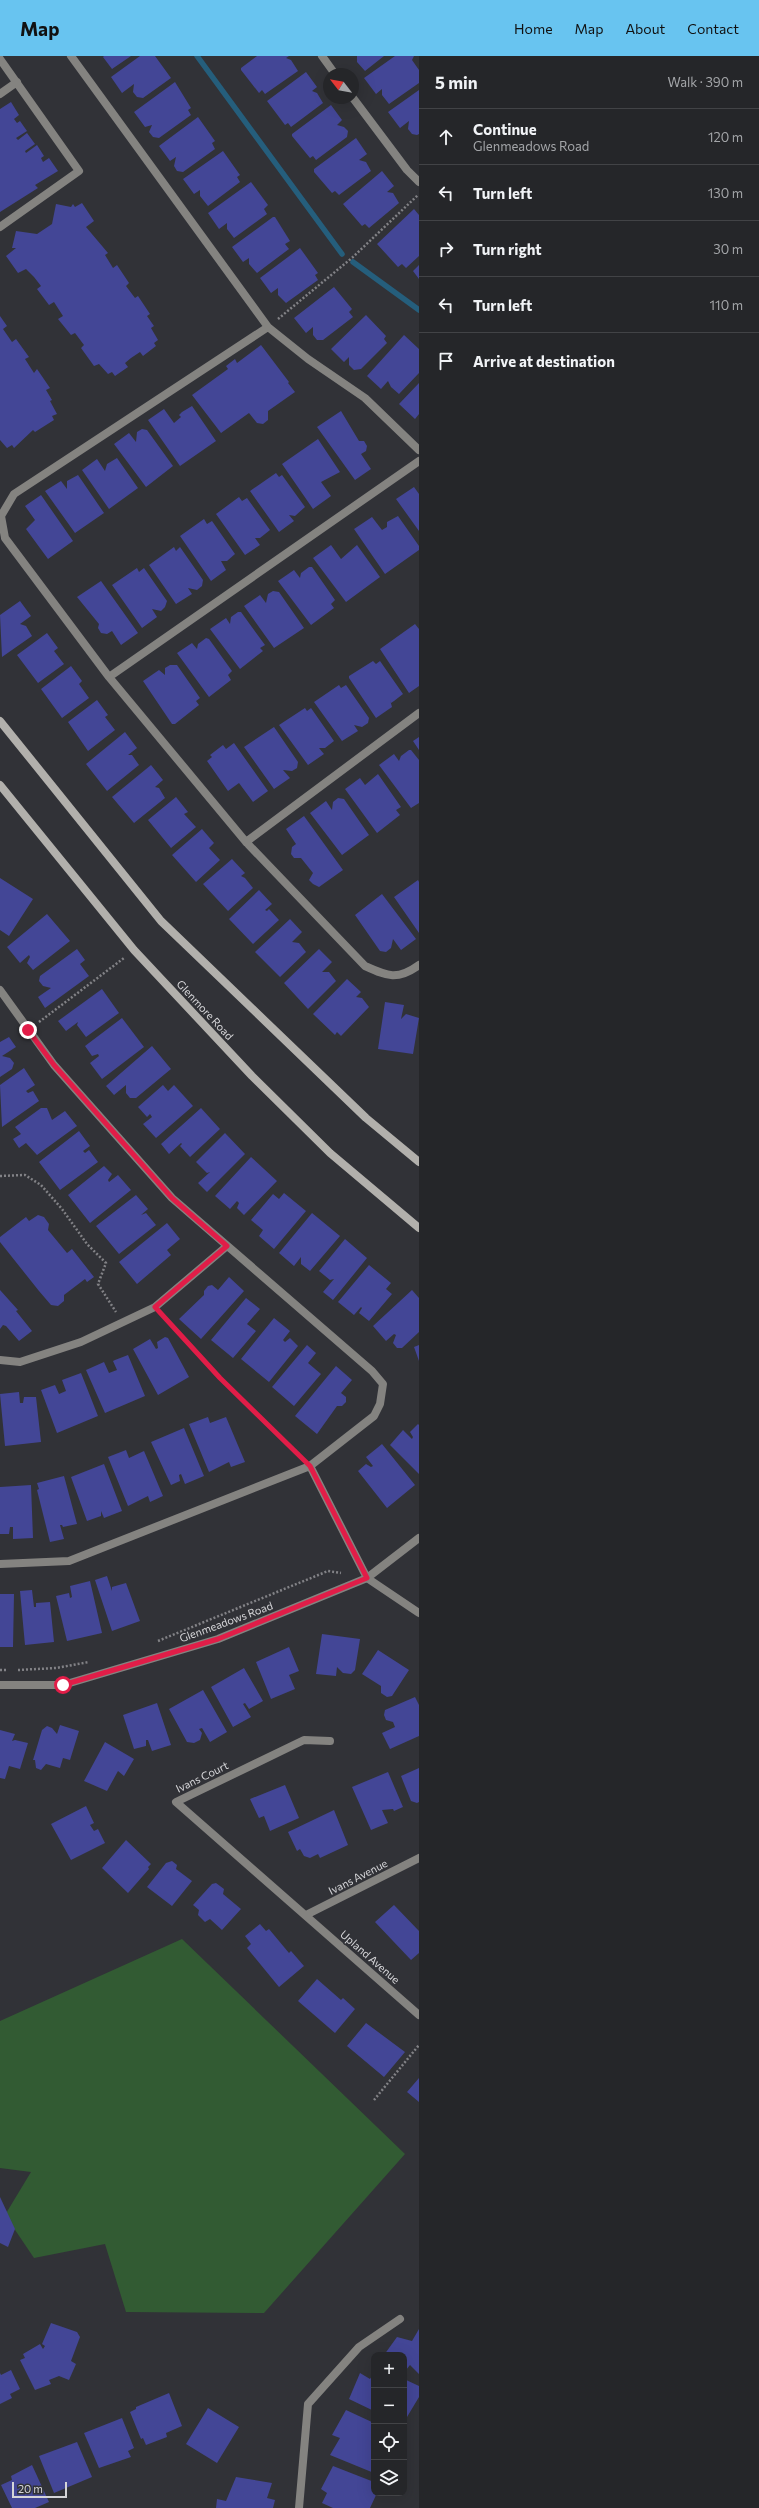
<!DOCTYPE html>
<html lang="en">
<head>
<meta charset="utf-8">
<style>
  :root { --surface:#252629; --page:#2d2e31; --text:#f1f3f6; --muted:#a3a5a8; --line:#424346; --accent:#68c4f0 }
  body { margin:0; font-family:Commissioner,sans-serif; background:var(--page); color:var(--text) }
  .controls { position:absolute; right:12px; bottom:12px; display:grid; overflow:hidden; border-radius:8px; box-shadow:0 4px 16px #0002 }
  .controls button { width:36px; height:36px; display:grid; place-items:center; padding:0; border:0; border-bottom:1px solid var(--line); background:var(--surface); color:var(--text); font:20px sans-serif }
  .compass { position:absolute; left:323px; top:12px; width:36px; height:36px; border-radius:50%; background:var(--surface); box-shadow:0 4px 16px #0002; rotate:301deg }
  .scale { position:absolute; left:12px; bottom:10px; width:55px; box-sizing:border-box; padding-left:4px; border:2px solid #d5d5d8; border-top:0; font-size:11px; line-height:14px; white-space:nowrap; color:#d5d5d8; -webkit-text-stroke:3px #313237; paint-order:stroke }
  .stop { position:absolute; width:12px; height:12px; margin:-9px; border:3px solid #e11d48; border-radius:50%; background:#fff }
  .stop.end { background:#e11d48; border-color:#fff; box-shadow:0 1px 4px #0008 }
  .list { margin:0; padding:0; list-style:none }
  h2 { display:flex; justify-content:space-between; align-items:center; height:52px; margin:0; padding:0 16px; font-size:17px }
  h2 small { font-size:13px; font-weight:400; color:var(--muted) }
  .list li { display:grid; grid-template-columns:26px 1fr auto; gap:12px; align-items:center; box-sizing:border-box; height:56px; padding:0 16px; border-top:1px solid var(--line) }
  .list b { display:block; font-size:15px; white-space:nowrap }
  .list p { margin:0; font-size:13px; white-space:nowrap; color:var(--muted) }
  .list em { font-size:13px; font-style:normal; color:var(--muted) }
  .icon { flex:none; width:22px; height:22px; fill:none; stroke:currentColor; stroke-width:2; stroke-linecap:round; stroke-linejoin:round }
  .map { position:relative; flex:none; width:419px; height:2452px; overflow:hidden }
  header { display:flex; align-items:center; gap:24px; box-sizing:border-box; height:56px; padding:0 20px; background:var(--accent); color:#111 }
  header strong { font-size:19px }
  nav { display:flex; gap:22px; margin-inline-start:auto; font-size:14px }
  main { display:flex }
  aside { flex:1; background:var(--surface) }
  .map>svg:first-child { display:block }
  .green { fill:#325b33 }
  .lines { fill:none; stroke-linecap:round; stroke-linejoin:round }
  .stream { stroke:#255e7c; stroke-width:5.5 }
  .building { fill:#434696 }
  .path { stroke:#828286; stroke-width:2.5; stroke-dasharray:2 2; stroke-linecap:butt }
  .lane { stroke:#848380; stroke-width:8 }
  .street { stroke:#848380; stroke-width:8 }
  .secondary { stroke:#b2b0ac; stroke-width:8 }
  .route { stroke:#e11d48; stroke-width:5 }
  .labels { text-anchor:middle; stroke-width:3; stroke-linejoin:round; paint-order:stroke }
  .street-label { font-size:11px; fill:#d5d5d8; stroke:#313237 }
</style>
</head>
<body>
<header>
<strong>Map</strong>
<nav><a>Home</a><a>Map</a><a>About</a><a>Contact</a></nav>
</header>
<main>
<div class="map">
<svg width="419" height="2452" viewBox="0 0 419 2452">
  <rect width="100%" height="100%" fill="#313237"/>
  <!-- green -->
  <path class="green" d="M182,1883L405,2098L264,2257L126,2256L105,2188L34,2202L5,2159L31,2116L0,2112V1965Z"/>
  <g class="lines">
    <!-- stream -->
    <path class="stream" d="M197,0L342,198
      M353,206L419,254"/>
  </g>
  <!-- building -->
  <path class="building" d="M131,0L112,13L103,1L104,0Z
    M140,0H155L171,22L143,42L137,41L133,36L134,28L122,37L111,21Z
    M257,0H289L286,2L291,4L298,15L265,38L262,34L259,37L241,14V12Z
    M357,0H384L365,15L357,6Z
    M395,0H414L412,4L419,14V27L389,48L382,39V33L376,38L364,22Z
    M306,16L317,31L312,35L317,37L323,47L291,71L288,67L285,69L267,45Z
    M175,26L191,52L188,54L191,59L159,82L153,81L149,76L152,69L145,71L134,56Z
    M419,34V78L417,79L412,78L408,73L409,65L400,72L388,56Z
    M11,46L19,59L14,63L17,67L20,65L27,75L16,82L18,84L27,77L35,88L25,95L26,97L37,89L44,100L41,102L43,106L49,102L58,115L35,129L38,132L0,156V53Z
    M331,49L342,64L337,69L344,71L348,75L347,81L316,104L313,100L310,102L292,80V78Z
    M198,61L215,85L212,87L215,93L183,116L177,115L174,110L176,101L170,105L159,90Z
    M356,82L367,98L359,104L366,106L371,115L339,139L335,135L332,137L314,116V113Z
    M223,95L240,119L237,121L240,126L208,150L200,140V134L194,138L183,123Z
    M382,115L394,130L387,136L393,137L399,147L369,172L365,168L362,170L343,148Z
    M251,126L268,149L264,153L267,158L234,182L227,173V167L219,173L208,157Z
    M82,147L94,165L86,171L108,197L105,199L113,212L117,209L129,227L126,230L135,242L138,240L150,258L147,260L154,270L151,272L158,284L154,287L156,290L143,300L140,296L131,302L125,307L128,311L115,320L112,316L108,318L99,308L94,310L81,292L84,289L75,277L71,279L58,263L63,260L54,246L49,249L37,233L41,230L34,221L26,213L18,217L6,200L16,192H12L16,175L37,178L52,168L56,148L71,151L73,148L75,151Z
    M414,153L419,159V200L406,212L402,208L398,211L377,188Z
    M273,161H275L290,185L285,188L289,193L257,217L249,208V202L243,206L232,191Z
    M300,192L318,217L315,219L318,224L286,247L278,239V232L271,237L260,222Z
    M419,209V223L413,215Z
    M334,231L352,253L349,256L353,261L323,284H317L313,279V271L306,277L294,262Z
    M366,259L386,280L384,283L387,287L361,313L354,314L349,309V301L344,306L331,293Z
    M0,260L7,270L3,273L12,286L16,283L29,301L25,303L34,317L37,313L50,332L46,334L52,344L50,345L57,358L52,360L54,364L35,376L33,374L14,392L12,389L7,392L0,384Z
    M404,279L419,293V317L399,338L391,331L388,325L381,333L367,320Z
    M261,289L289,326L288,327L295,336L268,355V364L263,368L257,367L249,357L221,377L192,339L228,313L226,310L235,303L237,307Z
    M419,327V358L415,363L399,348Z
    M192,350L216,385L180,410L148,364L164,353L174,367L181,361L179,359L182,356Z
    M341,355L359,385H364L367,390L366,395L361,398L371,413L355,424L317,371Z
    M142,373L147,374L173,410L146,431L114,388L129,377L136,386L137,376Z
    M318,383L340,416L321,426L331,440L313,453L282,408Z
    M117,402L138,432L109,453L82,414L97,403L105,415L107,408Z
    M276,417L279,421L282,419L305,451L295,460L289,459L294,465L279,476L250,435Z
    M78,419L104,457L75,477L45,435L61,425L67,433V425Z
    M414,431L419,438V475L396,443Z
    M41,439L73,485L48,503L26,473L35,464L25,450Z
    M239,441L242,445L247,442L270,474L260,482H255L260,489L245,499L216,458Z
    M398,460L419,490V494L385,518L354,473L372,461L382,474L387,471V466Z
    M204,463L207,468L212,465L235,498L227,505H221L226,514L211,525L180,480Z
    M331,489L341,503L357,489L380,521L346,546L313,502Z
    M174,491L176,495L180,491L203,524L202,530L197,534L188,532L192,538L176,548L149,509Z
    M309,511H312L335,544L331,548L334,552L311,569L278,525L294,514L300,522L301,517Z
    M137,512L139,516L144,512L167,545L165,551L161,555L152,553L157,561L142,572L112,529Z
    M101,525L138,577L121,589L112,575L107,578L101,577L98,572L99,568L77,541Z
    M273,535L279,536L304,572L274,592L244,550L260,539L266,547L268,538Z
    M20,545L31,560L20,568L26,570L32,580L2,601L0,559Z
    M238,556H241L265,589L260,592L263,595L240,613L210,573L226,562L230,568L231,561Z
    M415,568L419,573V630L409,637L380,593Z
    M47,577L58,592L54,595L64,608L38,627L17,599Z
    M206,582L209,583L232,615L228,619L231,624L209,641L177,597L192,587L197,593L198,588Z
    M373,605L376,608L380,605L403,638L394,645L391,647L390,644L392,651L376,662L349,622V620Z
    M170,609H177L200,642L196,645L199,649L175,668H172L143,625L159,614L165,619V612Z
    M71,610L82,625L79,628L89,642L62,662L41,633Z
    M339,629L341,632L346,629L369,662L368,667L362,671L354,669L358,675L342,685L314,646Z
    M97,644L108,659L105,661L115,674L88,695L68,666Z
    M305,652L307,655L311,652L334,685L325,692H319L324,698L308,709L279,669Z
    M274,671L298,706L297,712L292,715L283,714L290,722L274,733L244,691Z
    M125,676L137,692L128,699H132L139,709L107,735L86,708Z
    M419,681V694L413,685Z
    M234,687L268,735L253,746L239,727L228,735L207,705L212,701L210,699L223,689L226,693Z
    M409,694H411L419,704V747L411,752L379,709L394,698L399,705L401,700Z
    M151,709L163,724L155,731L159,732L165,742L134,767L112,741Z
    M378,718L401,751L396,754L400,759L377,777L345,733L360,722L365,729Z
    M176,741L188,756L184,758L196,771L171,792L148,764Z
    M338,742L344,743L369,779L342,799L310,757L326,745L332,754L333,746Z
    M304,760L343,814L319,831L313,828L309,824L313,817L301,802H294L291,798L292,791L296,788L286,773Z
    M202,773L214,787L209,792L220,804L196,826L172,799Z
    M232,803L245,817L241,820L245,822L253,832L228,855L203,828Z
    M0,822L33,843L9,880L0,874Z
    M418,824L419,826V877L394,841Z
    M259,834L272,848L265,854L267,855L269,853L279,864L253,888L229,863Z
    M382,838L416,883L401,894L393,883L391,892L386,896L380,895L355,859Z
    M47,858L70,885L33,914L27,907L30,901L29,899L20,907L7,891Z
    M290,863L302,876L292,886L299,887L306,896L280,921L255,896Z
    M77,893L85,904L80,908L89,920L45,952L38,941L51,932L43,930L39,925L40,920Z
    M319,893L332,906L322,916H329L336,925L308,953L284,927Z
    M347,923L361,936L356,941L362,942L369,951L341,980L337,976L335,979L313,958Z
    M102,933L119,957L86,981L77,969L78,966L66,975L58,965Z
    M385,946L404,949L401,963L406,958L419,962L413,998L378,993Z
    M122,962L144,991L102,1023L90,1007L99,1000L98,998L92,1000L85,990Z
    M9,981L16,991L2,1000L10,1002L14,1007L12,1013L0,1021V986Z
    M152,990L171,1013L136,1042H130L126,1037V1029L114,1039L106,1030Z
    M24,1012L35,1029L26,1035L28,1037L33,1035L39,1045L2,1071L0,1029Z
    M163,1029L168,1035L174,1029L193,1050L156,1082L143,1068L152,1061L150,1058L147,1061L138,1051Z
    M41,1052H47L52,1064L65,1055L77,1070L37,1099L26,1087L19,1092L13,1083L21,1078L15,1071Z
    M201,1052L220,1073L190,1101L180,1090L182,1088L181,1087L169,1098L161,1088Z
    M79,1075L90,1090L83,1095L85,1097L89,1094L98,1106L60,1134L39,1106Z
    M225,1077L245,1098L207,1136L198,1127L210,1116L207,1117L196,1106Z
    M251,1101L277,1125L244,1159L237,1152L239,1147L237,1145L230,1153L215,1140Z
    M104,1110L112,1118L108,1124L109,1126L118,1119L131,1134L90,1167L68,1139Z
    M284,1137L306,1155L274,1193L259,1180L263,1174L251,1164L273,1138L279,1143Z
    M136,1139L148,1153L141,1159L146,1157L156,1169L119,1198L96,1170Z
    M312,1157L340,1180L310,1215L301,1208V1201L294,1210L279,1197Z
    M38,1159L44,1161L49,1168L48,1174L67,1197L72,1193L94,1221L87,1226L85,1223L64,1239V1245L58,1250L51,1249L39,1235L0,1186V1181L26,1161L29,1165Z
    M167,1167L180,1183L167,1194L171,1199L137,1228L119,1206Z
    M345,1183L367,1202L333,1244L323,1236L334,1223L330,1224L319,1215Z
    M369,1209L391,1227L386,1233L392,1238L369,1265L359,1257L362,1252L361,1251L354,1259L338,1246Z
    M229,1221L244,1235L201,1283L179,1263L204,1239V1235L208,1230L212,1229L218,1234Z
    M0,1234L18,1254L16,1255L32,1275L19,1285L6,1270L3,1269L0,1273Z
    M412,1234L419,1242V1276L402,1292H397L393,1287L396,1279L394,1278L386,1285L373,1270Z
    M246,1242L260,1253L247,1268L256,1275L233,1302L211,1284Z
    M274,1262L290,1275L283,1284L285,1286L290,1282L298,1290L269,1326L241,1303Z
    M165,1281L168,1282L189,1321L158,1339L133,1293L150,1283L156,1293L158,1292L157,1286Z
    M307,1289L316,1297L308,1307L321,1318L294,1350L272,1331Z
    M419,1289V1305L414,1291Z
    M128,1299L145,1340L105,1357L86,1314L104,1306L109,1317L117,1314L113,1305L115,1304Z
    M336,1310L352,1324L341,1337L346,1341V1346L342,1350H337L317,1378L295,1360Z
    M81,1317L98,1360L57,1377L41,1334L55,1329L59,1338L66,1335L62,1324Z
    M19,1336L20,1347H23L24,1341H36L41,1386L5,1390L0,1338Z
    M208,1361L210,1367L226,1361L245,1406L231,1411L229,1406L209,1416L189,1368Z
    M418,1368L419,1369V1418L390,1389L403,1374L412,1383L413,1381L410,1376Z
    M184,1372L204,1420L185,1428L181,1418L179,1419L180,1425L171,1429L151,1386Z
    M382,1388L415,1429L387,1452L358,1415L366,1408L371,1411L373,1410L366,1401Z
    M126,1394L129,1402L144,1395L163,1440L150,1446L148,1440L128,1450L108,1401Z
    M104,1408L122,1455L104,1462L101,1455V1460L87,1465L71,1421Z
    M64,1420L77,1468L63,1471L62,1469H60L64,1483L50,1486L37,1434L39,1433L37,1427Z
    M31,1429L33,1482L13,1483V1471H10L9,1478H0V1431Z
    M107,1520L112,1535V1531L126,1527L140,1565L112,1575L95,1524Z
    M90,1525L102,1577L67,1585L56,1540L69,1537L70,1542L72,1541L70,1530Z
    M32,1534L34,1551H36V1547L50,1546L54,1586L25,1589L20,1535Z
    M0,1538H14L13,1591H0Z
    M322,1578L360,1583L355,1614L351,1618L343,1617L337,1611L336,1620L316,1618Z
    M289,1591L299,1615L289,1619L295,1633L271,1643L256,1606Z
    M378,1594L409,1614L392,1640L387,1641L381,1637V1630L362,1618Z
    M244,1612L263,1645L249,1653L245,1647L243,1648L251,1661L233,1671L211,1631Z
    M203,1634L227,1676L210,1686L202,1672L199,1673L202,1677L200,1684L194,1687L187,1686L169,1653Z
    M415,1641L419,1649V1680L390,1693L382,1677L395,1671L393,1666L386,1664L384,1659L385,1654Z
    M157,1647L171,1689L152,1695L148,1684H146V1690L134,1693L123,1659Z
    M60,1669L79,1675L70,1704L63,1702L60,1712L46,1708L41,1714L36,1712L35,1704H33L42,1674L47,1670L52,1672L57,1678Z
    M0,1674L15,1678L12,1685L15,1684L28,1687L20,1713L9,1710L5,1723L0,1722Z
    M105,1686L134,1703L124,1720L118,1715L107,1735L84,1725Z
    M419,1712V1746L417,1747L411,1745L401,1720Z
    M388,1716L403,1751L394,1755L393,1753L382,1754L388,1767L371,1774L352,1731Z
    M285,1729L299,1762L270,1775L264,1760L259,1762L250,1743Z
    M86,1750L94,1767L90,1769L94,1775L98,1773L105,1787L71,1804L51,1768Z
    M334,1754L348,1789L320,1802L318,1798L310,1802L304,1800L300,1793L297,1795L288,1776Z
    M126,1784L151,1808L148,1811L149,1813L128,1837L102,1812Z
    M172,1805L177,1809L176,1813L192,1825L172,1850L147,1831L166,1807Z
    M216,1827L224,1833L223,1838L241,1853L222,1874L210,1863L205,1866L198,1859L199,1854L193,1849L212,1828Z
    M394,1849L419,1875V1897L411,1904L375,1866Z
    M260,1868L266,1875L269,1873L289,1897L291,1895L304,1910L279,1931L247,1892L251,1888L245,1880Z
    M317,1923L341,1944L343,1942L355,1953L335,1977L298,1945Z
    M366,1967L405,1996L384,2021L347,1990Z
    M419,2022V2046L407,2036Z
    M0,2141L15,2173L8,2191L0,2187Z
    M51,2267L77,2276L80,2281L71,2305L76,2308L69,2324L59,2320L49,2324L51,2328L35,2334L20,2304L25,2302L23,2298L40,2288L43,2293L45,2290L42,2288Z
    M419,2273V2318L410,2309L406,2314L404,2313V2299H384L397,2281L412,2285Z
    M11,2314L20,2333L10,2338L12,2342L0,2348V2317L1,2319Z
    M360,2317L370,2323L374,2317V2355L349,2343Z
    M404,2323L419,2330V2341L404,2366Z
    M169,2337L182,2370L166,2377L167,2381L146,2389L143,2382L141,2383L130,2356L136,2353V2351Z
    M208,2352L239,2371L217,2407L186,2388Z
    M346,2354L374,2367V2417L330,2399L340,2382L332,2379Z
    M122,2362L134,2392L128,2395L131,2401L99,2412L84,2377Z
    M77,2386L92,2421L54,2437L39,2400Z
    M32,2409L49,2446L35,2452H12L1,2429L12,2424L11,2420Z
    M333,2410L374,2426V2437H377L370,2452H333L322,2447L327,2437L321,2433Z
    M236,2421L272,2427L267,2442L275,2444L273,2452H216L217,2443L226,2445Z"/>
  <g class="lines">
    <!-- path -->
    <path class="path" d="M278,263L353,201L418,139
      M39,966L124,902
      M0,1120L25,1119L41,1129L62,1153L87,1188L106,1207L98,1228L116,1256
      M163,1260L220,1322L300,1399
      M158,1585L328,1515L341,1517
      M0,1614H7
      M18,1614L56,1612L89,1606
      M374,2044L419,1989"/>
    <!-- lane -->
    <path class="lane" d="M71,0L268,271L14,438L1,460L5,482L109,621L246,786L365,910C387,920 397,925 419,909
      M322,0L335,18
      M0,3L79,115L0,171
      M0,38L17,26
      M353,42L407,114L419,126
      M268,271L308,303L365,342L419,394
      M109,621L419,405
      M246,786L419,657
      M0,934L54,1009L172,1142L372,1315L383,1328L380,1348L374,1360L310,1410L69,1505L0,1508
      M0,1304L20,1306L81,1286L155,1251L227,1190
      M310,1410L367,1522"/>
    <!-- street -->
    <path class="street" d="M367,1522L419,1557
      M0,1629H63L218,1583L367,1522L419,1482
      M330,1685L304,1684L176,1746L419,1959
      M306,1859L419,1802
      M299,2452L308,2348L359,2291L400,2263"/>
    <!-- secondary -->
    <path class="secondary" d="M0,665L161,865L366,1062L419,1106
      M0,729L134,894L252,1020L330,1097L419,1172"/>
  </g>
  <g class="lines">
    <!-- route -->
    <path class="route" d="M28,974L54,1009L172,1142L227,1190L155,1251L220,1322L310,1410L367,1522L218,1583L63,1629"/>
  </g>
  <g class="labels">
    <!-- street labels -->
    <g class="street-label">
      <text transform="translate(205 954) rotate(47)" y="4">Glenmore Road</text>
      <text transform="translate(226 1566) rotate(-20)" y="4">Glenmeadows Road</text>
      <text transform="translate(202 1721) rotate(-26)" y="4">Ivans Court</text>
      <text transform="translate(358 1821) rotate(-27)" y="4">Ivans Avenue</text>
      <text transform="translate(370 1901) rotate(41)" y="4">Upland Avenue</text>
    </g>
  </g>
</svg>
<div class="controls">
<button>+</button>
<button>−</button>
<button><svg class="icon" aria-label="locate" viewBox="0 0 24 24"><circle cx="12" cy="12" r="6"/><path d="M12 2v4M12 18v4M2 12h4M18 12h4"/></svg></button>
<button><svg class="icon" aria-label="layers" viewBox="0 0 24 24"><path d="M12 4l9 5-9 5-9-5zM3 14l9 5 9-5"/></svg></button>
</div>
<svg class="compass" viewBox="-18 -18 36 36"><path d="M0-13l5 13h-10z" fill="#e53935"/><path d="M0 13l5-13h-10z" fill="#a3a5a8"/></svg>
<div class="scale">20 m</div>
<div class="stop" style="left:63px;top:1629px"></div>
<div class="stop end" style="left:28px;top:974px"></div>
</div>
<aside>
<h2>5 min<small>Walk · 390 m</small></h2>
<ul class="list">
<li><svg class="icon" aria-label="ahead" viewBox="0 0 24 24"><path d="M12 20V5M6 11l6-6 6 6"/></svg><div><b>Continue</b><p>Glenmeadows Road</p></div><em>120 m</em></li>
<li><svg class="icon" aria-label="left" viewBox="0 0 24 24"><path d="M17 20v-9H6M10 6l-5 5 5 5"/></svg><div><b>Turn left</b></div><em>130 m</em></li>
<li><svg class="icon" aria-label="right" viewBox="0 0 24 24"><path d="M7 20v-9h11M14 6l5 5-5 5"/></svg><div><b>Turn right</b></div><em>30 m</em></li>
<li><svg class="icon" aria-label="left" viewBox="0 0 24 24"><path d="M17 20v-9H6M10 6l-5 5 5 5"/></svg><div><b>Turn left</b></div><em>110 m</em></li>
<li><svg class="icon" aria-label="arrive" viewBox="0 0 24 24"><path d="M6 21V4h12l-3 4 3 4H6"/></svg><div><b>Arrive at destination</b></div></li>
</ul>
</aside>
</main>
</body>
</html>
